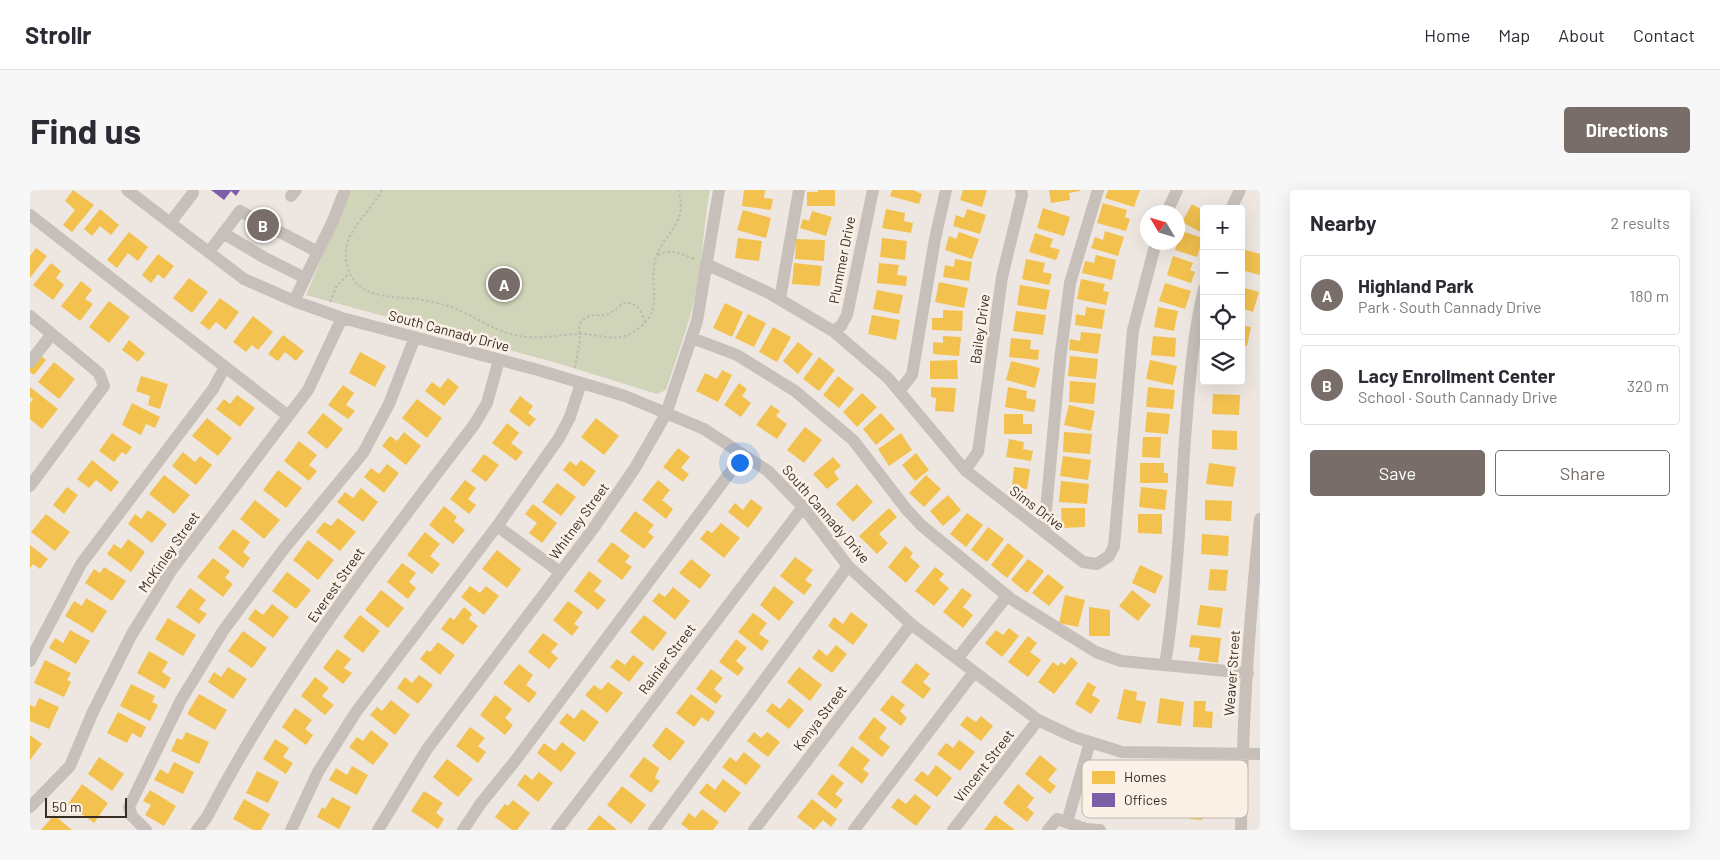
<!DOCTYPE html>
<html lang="en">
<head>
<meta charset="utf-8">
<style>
  :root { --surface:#fff; --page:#f7f7f7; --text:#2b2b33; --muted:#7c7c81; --line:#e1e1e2; --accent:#786d68 }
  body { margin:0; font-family:Barlow,sans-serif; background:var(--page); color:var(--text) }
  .controls { position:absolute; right:15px; top:15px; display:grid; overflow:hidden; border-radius:5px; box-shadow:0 5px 20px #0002 }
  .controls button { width:45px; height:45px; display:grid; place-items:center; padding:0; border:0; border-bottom:1px solid var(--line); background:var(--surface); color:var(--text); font:25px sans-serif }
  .compass { position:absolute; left:1110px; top:15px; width:45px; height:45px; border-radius:50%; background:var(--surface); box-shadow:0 5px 20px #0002; rotate:308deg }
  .scale { position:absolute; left:15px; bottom:12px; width:82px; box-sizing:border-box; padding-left:5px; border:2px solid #382c27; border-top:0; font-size:14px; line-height:18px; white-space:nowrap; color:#382c27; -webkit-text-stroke:4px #fbf1e7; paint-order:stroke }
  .you { position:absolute; left:709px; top:272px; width:18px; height:18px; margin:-12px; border:4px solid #fff; border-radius:50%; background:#1a73e8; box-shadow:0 0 0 8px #1a73e833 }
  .badge { display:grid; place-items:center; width:32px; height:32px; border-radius:50%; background:var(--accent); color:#fff; font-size:16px; font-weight:700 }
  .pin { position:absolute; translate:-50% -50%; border:2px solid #fff; box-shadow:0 1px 5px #0006 }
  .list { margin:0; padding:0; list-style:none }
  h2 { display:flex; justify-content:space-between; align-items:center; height:65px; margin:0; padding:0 20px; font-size:21px }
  h2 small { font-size:16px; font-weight:400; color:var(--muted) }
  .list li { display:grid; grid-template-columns:32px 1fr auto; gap:15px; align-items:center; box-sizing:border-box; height:80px; margin:0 10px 10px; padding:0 10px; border:1px solid var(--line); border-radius:5px }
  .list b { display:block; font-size:19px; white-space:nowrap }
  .list p { margin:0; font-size:16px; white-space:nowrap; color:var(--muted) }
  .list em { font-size:16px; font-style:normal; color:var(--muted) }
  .actions { display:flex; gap:10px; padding:15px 20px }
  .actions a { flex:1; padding:11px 0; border:1px solid var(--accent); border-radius:5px; text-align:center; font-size:18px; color:var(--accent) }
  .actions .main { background:var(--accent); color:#fff }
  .icon { flex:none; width:28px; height:28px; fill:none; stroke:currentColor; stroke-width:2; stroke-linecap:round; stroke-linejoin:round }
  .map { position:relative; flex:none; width:1230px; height:640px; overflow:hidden; border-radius:5px }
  header { display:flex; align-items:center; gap:30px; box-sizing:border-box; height:70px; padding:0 25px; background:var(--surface); border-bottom:1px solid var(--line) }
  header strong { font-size:24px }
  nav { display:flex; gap:28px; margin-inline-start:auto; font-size:18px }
  .intro { display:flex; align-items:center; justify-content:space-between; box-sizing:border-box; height:120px; padding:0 30px }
  h1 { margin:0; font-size:35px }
  .button { padding:12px 22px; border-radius:5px; background:var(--accent); color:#fff; font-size:18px; font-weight:700 }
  main { display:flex; gap:30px; padding:0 30px }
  aside { flex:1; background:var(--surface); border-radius:5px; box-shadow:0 5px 20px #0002 }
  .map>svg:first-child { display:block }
  .green { fill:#d0d4b9 }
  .homes { fill:#f2c14e }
  .offices { fill:#7b5ea7 }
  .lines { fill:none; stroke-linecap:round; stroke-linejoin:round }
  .path { stroke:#c0b8b2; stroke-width:2; stroke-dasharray:2.5 2.5; stroke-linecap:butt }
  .minor { stroke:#c7bfba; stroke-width:12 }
  .labels { text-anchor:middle; stroke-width:5; stroke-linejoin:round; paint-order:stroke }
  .street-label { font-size:14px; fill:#382c27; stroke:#fbf1e7 }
  .key { fill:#fbf1e7; stroke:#c0b6ad; stroke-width:1 }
  .key-label { font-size:14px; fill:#382c27 }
</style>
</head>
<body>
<header>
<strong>Strollr</strong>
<nav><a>Home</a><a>Map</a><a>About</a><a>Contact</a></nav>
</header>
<div class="intro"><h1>Find us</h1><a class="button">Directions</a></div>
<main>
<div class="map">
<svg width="1230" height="640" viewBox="0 0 1230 640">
  <rect width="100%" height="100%" fill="#eee7e1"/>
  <!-- green -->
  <path class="green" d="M321,0H680C675,27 673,54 670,81C664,121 649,161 636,200L627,204L527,173L276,105Z"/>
  <!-- homes -->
  <path class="homes" d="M43,0L64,15L42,42L33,35L45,20L35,11Z
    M714,0H735L734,8L743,9L741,20L712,16Z
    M788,0H805V16H777V2H788Z
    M862,0H883L892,4L889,14L860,6Z
    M933,0H957L952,17L930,10Z
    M1019,0H1050V1L1039,3L1040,10L1021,13Z
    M1078,0H1110L1104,17L1075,8Z
    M1073,13L1097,20L1095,27L1100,29L1096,41L1067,33Z
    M1162,14L1174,21V44L1152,32Z
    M1013,18L1040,27L1034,46L1007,38Z
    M70,19L89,35L81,45L70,36L62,46L54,39Z
    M856,19L875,23L874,31L883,33L881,43L852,38Z
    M937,19L956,25L950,44L923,36L926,25L934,28Z
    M713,20L741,28L736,48L707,40Z
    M782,21L802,27L796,46L770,38L773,29L779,31Z
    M1075,41L1094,47L1088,66L1061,58L1065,47L1073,50Z
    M1151,41L1173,48L1167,67L1145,60Z
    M99,42L118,57L108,71L98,63L87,78L77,70Z
    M929,42L949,49L942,69L915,60L919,46L926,49Z
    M1005,43L1023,49L1020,57L1030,60L1026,70L999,62Z
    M708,48L732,51L729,71L705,68Z
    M852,48L877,51L875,70L850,67Z
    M766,49L795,50L794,71L765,69Z
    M6,58L17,66L0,88V66Z
    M1212,59L1230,64V85L1211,80Z
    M128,64L144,76L134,89L128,84L121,93L112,85Z
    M1066,65L1086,70L1082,90L1052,83L1055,71L1064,73Z
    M1143,66L1163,73L1160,80L1165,82L1161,93L1137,85Z
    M925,69L942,72L939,91L913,87L915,75L924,77Z
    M996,69L1015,73L1013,82L1022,84L1019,95L992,89Z
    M21,73L31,81L26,88L34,95L23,110L3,95Z
    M764,73L792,76L790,96L762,94Z
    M849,73L869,75L867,85L877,86L876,96L847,93Z
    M159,88L178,102L162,123L143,108Z
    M1051,89L1075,94L1073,101L1079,102L1076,115L1047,109Z
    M51,91L62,100L55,109L63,114L50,131L31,116Z
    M909,92L938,98L934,118L905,112Z
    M1135,93L1161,101L1155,119L1129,111Z
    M990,95L1020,100L1016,120L987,115Z
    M1211,97L1229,102L1223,122L1211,118Z
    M847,100L873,105L869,124L843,119Z
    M190,108L209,122L196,140L186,132L179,140L170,133Z
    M79,111L100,127L79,153L59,137Z
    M695,113L713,122L702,147L683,138Z
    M1056,117L1075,120L1072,139L1045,135L1046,124L1055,126Z
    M1128,117L1148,121L1144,141L1124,137Z
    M913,120L933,121L932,141L902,140V128H913Z
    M986,121L1016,125L1013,145L983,141Z
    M718,124L736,133L724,157L705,148Z
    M842,125L870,130L866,150L838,144Z
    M223,126L243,142L228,160L222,155L216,162L203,152Z
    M1211,135L1221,137L1217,156L1211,155Z
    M743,137L761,147L747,172L729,162Z
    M1051,142L1071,144L1068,164L1039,160L1040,149L1050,151Z
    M253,145L274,161L266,171L255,162L248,171L238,164Z
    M913,146L931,147L929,166L903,164V152L913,153Z
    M1123,146L1146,148L1145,167L1121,165Z
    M981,148L1001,150L1000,159L1009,160L1008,170L979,167Z
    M99,150L115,163L108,172L92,160Z
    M768,152L783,164L768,184L753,171Z
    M330,162L356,176L345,197L319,183Z
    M10,165L16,170L4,185L0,182V178Z
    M1040,166L1068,169L1066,189L1038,186Z
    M789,167L805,180L789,201L773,189Z
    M927,170L928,189H900V171Z
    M1120,170L1147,176L1143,195L1116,189Z
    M981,171L1010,178L1005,198L976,190Z
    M24,172L45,189L29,209L8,192Z
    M692,180L702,185L688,212L666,201L675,183L687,189Z
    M111,186L138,194L130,219L118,215L120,206L106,201Z
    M808,186L824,199L809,218L793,205Z
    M418,188L429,197L414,216L395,201L402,192L410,198Z
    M1040,191L1066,193L1064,214L1039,212Z
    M709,193L717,199L712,206L721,213L711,227L694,215Z
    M313,195L324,203L316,215L325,221L318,229L298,215Z
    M0,197L28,219L12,239L0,229V213L3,209L0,207Z
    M901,197L926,198L924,222L905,221L906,208L901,207Z
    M978,197L997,201L996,208L1006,210L1004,222L975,217Z
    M1118,197L1145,200L1143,219L1116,217Z
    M832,203L847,217L827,237L813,222Z
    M1183,204L1210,205L1209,225L1182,224Z
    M207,205L225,218L210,237L186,219L194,209L200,214Z
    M490,206L503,216L498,223L506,229L499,237L479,221Z
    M387,209L412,228L397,248L372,228Z
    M102,213L130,227L125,238L116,234L111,245L92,235Z
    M741,215L750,221L746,226L757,234L747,249L726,235Z
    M1039,215L1065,221L1061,241L1034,235Z
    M1117,222L1140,224L1138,244L1115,242Z
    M293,223L313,239L297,259L277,243Z
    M851,223L865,239L846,255L833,239Z
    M974,224H993V234H1002V244H974Z
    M177,228L202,248L188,266L162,246Z
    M566,228L589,246L574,265L551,247Z
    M477,233L489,243L481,253L493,262L486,271L462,253Z
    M775,237L792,250L774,273L757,260Z
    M1182,240L1207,241V260L1182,259Z
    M374,242L391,256L376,275L352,256L360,246L367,251Z
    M1034,242L1062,244L1060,264L1033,262Z
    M82,243L102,257L96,265L92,262L84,272L69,261Z
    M871,243L882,260L859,276L848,259Z
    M1113,247H1131L1130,268L1112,267Z
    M979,249L994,252L993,259L1003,261L1001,271L976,267Z
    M269,251L287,265L279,275L287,281L279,291L254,271Z
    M648,258L660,267L651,278L659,284L653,292L633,277Z
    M153,262L165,272L170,266L182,275L166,295L142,276Z
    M886,263L899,280L885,291L872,275Z
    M454,264L469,275L456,292L441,281Z
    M1033,266L1061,270L1058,290L1030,286Z
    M803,267L811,276L804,282L809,289L797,299L783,284Z
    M62,270L89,292L81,302L66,290L59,298L47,289Z
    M551,270L566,281L554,297L533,280L540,271L546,276Z
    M1110,273H1134V283H1138V293H1110Z
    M1179,273L1206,277L1203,297L1176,294Z
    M357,274L369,283L354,303L334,287L341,278L349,284Z
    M984,277L1000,279L997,299L982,298Z
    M248,280L272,298L256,318L233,300Z
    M134,285L160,305L144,324L119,304Z
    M896,285L911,299L894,317L879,303Z
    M435,290L446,298L438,309L446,315L439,324L420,309Z
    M628,290L640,300L632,310L643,319L636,329L612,310Z
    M1031,291L1059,294L1057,314L1029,312Z
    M527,293L546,307L531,326L512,312Z
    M827,294L843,312L823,332L806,314Z
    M37,297L48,305L34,324L23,315Z
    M1111,297L1137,300L1135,320L1109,317Z
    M331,298L348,312L333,332L307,312L315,302L323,308Z
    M918,305L931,320L913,336L900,321Z
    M721,309L733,318L718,338L698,322L705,313L713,320Z
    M225,310L250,330L234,349L210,329Z
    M1175,310L1202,311L1201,331L1175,330Z
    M503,314L527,333L512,353L499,343L507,333L495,324Z
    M414,316L427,327L424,331L435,340L423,354L399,335Z
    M859,318L867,327L849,344L858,353L847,364L829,346Z
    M1031,318H1055V337L1032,338Z
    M118,320L137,334L122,353L98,334L105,324L111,329Z
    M605,321L624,335L618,342L624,347L614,359L590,341Z
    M937,323L953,335L936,357L920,344Z
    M16,324L40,342L25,361L1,342Z
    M1108,324H1132V344L1108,343Z
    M308,328L326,342L310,361L286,342L294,332L301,336Z
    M691,333L710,348L694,368L670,349L677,340L682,343Z
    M958,337L974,349L957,372L941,360Z
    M203,339L220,352L213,362L220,368L213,378L188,358Z
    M395,342L410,354L400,366L410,374L402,384L377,365Z
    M1172,344L1199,346L1198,366L1171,364Z
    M98,349L115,362L101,382L77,364L84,354L91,359Z
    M278,350L304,370L288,390L263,370Z
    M582,352L600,366L595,372L602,377L592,390L567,371Z
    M978,353L994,366L977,388L961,375Z
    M0,355L18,369L10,379L3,374L0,378Z
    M875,356L883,363L880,367L890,376L876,393L858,377Z
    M467,360L491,379L477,398L452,379Z
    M765,367L783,380L775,390L782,395L774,405L750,386Z
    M183,368L200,381L195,388L203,394L193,407L167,387Z
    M661,369L681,385L670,399L649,383Z
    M998,369L1014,381L997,403L981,390Z
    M372,373L386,383L379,392L386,398L378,409L357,392Z
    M1110,375L1133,386L1125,404L1102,393Z
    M74,377L96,391L82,411L55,393L64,379L70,383Z
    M905,377L914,384L909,390L919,398L904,416L885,401Z
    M1180,379L1198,380L1196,401L1178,400Z
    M559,381L572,391L564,401L576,410L568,420L544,401Z
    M257,382L281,400L266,419L242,401Z
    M1018,384L1034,397L1019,416L1002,403Z
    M440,396L450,403L456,396L469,406L454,425L431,407Z
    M744,396L764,412L749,431L730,415Z
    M643,397L660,411L645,430L622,411L629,403L635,407Z
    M160,398L176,410L169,419L177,424L169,434L146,417Z
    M932,398L942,405L933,417L943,425L933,438L913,422Z
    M351,400L374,418L358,438L335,420Z
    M1102,400L1121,415L1108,431L1089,416Z
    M1035,405L1055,410L1048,437L1029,433Z
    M56,408L77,421L63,443L35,426L44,411L52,416Z
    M538,411L553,422L544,434L549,437L542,446L523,430Z
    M242,414L259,427L243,448L218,429L225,419L233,425Z
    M1170,415L1193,418L1190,438L1167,435Z
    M434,417L442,424L439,429L448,436L433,455L411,439L420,427L424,430Z
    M1059,417L1080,420V446H1059Z
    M821,422L838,435L823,455L798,436L804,427L813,434Z
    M723,423L737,433L729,444L739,451L732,461L708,442Z
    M330,425L350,441L333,463L313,447Z
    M614,425L637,443L623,461L600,442Z
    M138,428L166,445L153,466L125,449Z
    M979,438L989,446L972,467L955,453L966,440L973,445Z
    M40,440L60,451L46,474L19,458L25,448L33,453Z
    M213,441L237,458L222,478L198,461Z
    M513,443L528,454L521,462L528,468L519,479L498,462Z
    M1161,445L1191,448L1188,473L1168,470L1170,458L1159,457Z
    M998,446L1007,453L1000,462L1011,470L998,487L978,472Z
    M706,449L717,458L706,471L714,478L708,486L689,472Z
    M408,452L425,465L410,485L390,469L397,460L400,462Z
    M806,455L817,464L802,483L782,468L789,459L797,466Z
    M307,459L321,469L314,478L322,483L313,494L293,478Z
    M119,461L138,472L132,482L141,488L135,499L107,483Z
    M603,465L614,473L599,492L580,477L587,469L595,475Z
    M1041,467L1048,473L1024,504L1008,492L1023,472L1028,476L1031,472L1035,475Z
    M15,470L41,483L37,490L41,492L34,507L4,493Z
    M886,473L900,484L893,492L901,499L893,509L871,492Z
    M489,474L503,485L496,495L507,503L499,513L473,493Z
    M198,477L217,489L203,509L178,492L184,482L191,487Z
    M769,477L792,495L780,511L757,492Z
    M681,479L693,488L684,499L692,506L686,514L666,499Z
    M389,485L403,495L388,514L367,498L375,487L382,493Z
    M285,487L299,498L292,506L304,515L295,525L271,506Z
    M578,492L593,503L577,523L555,505L564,495L571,500Z
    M1058,492L1066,497L1062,505L1070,510L1061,524L1045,514Z
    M101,494L125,506L122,512L128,515L120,531L90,516Z
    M1094,499L1107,502L1106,510L1116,512L1111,534L1087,529Z
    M169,504L197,520L185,540L157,524Z
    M661,504L685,522L678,532L672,527L664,537L646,523Z
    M465,505L482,519L475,528L483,535L475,545L450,525Z
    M862,505L875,515L870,521L877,528L871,536L850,520Z
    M9,508L29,517L19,539L0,531V515L5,517Z
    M759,508L774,520L759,539L736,521L742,513L750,519Z
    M1130,508L1154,512L1151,536L1127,533Z
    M361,510L380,525L365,545L340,525L347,517L352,521Z
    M1164,511H1176L1175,521L1183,522L1182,538L1163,537Z
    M265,518L282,530L275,539L283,545L276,555L252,537Z
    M552,519L569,532L554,552L529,533L537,523L544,529Z
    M88,522L116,537L111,548L102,543L97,553L77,543Z
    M937,526L946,532L951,526L963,536L951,551L930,535Z
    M844,527L857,538L849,548L860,557L852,567L828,548Z
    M440,537L455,548L448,556L456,562L448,573L426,556Z
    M636,537L655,552L640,571L622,556Z
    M341,540L359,554L343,575L319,557L327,547L333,551Z
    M156,542L179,552L169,574L141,561L147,548L152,550Z
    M724,542L731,548L737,542L750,552L738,567L717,551Z
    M0,545L12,554L0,570Z
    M245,549L259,558L253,567L263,573L256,584L233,569Z
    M929,550L945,562L930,581L907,564L916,553L923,558Z
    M532,552L546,563L531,582L507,563L514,553L525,561Z
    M822,556L840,570L833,579L839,584L832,594L808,575Z
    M714,562L731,576L716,595L692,577L700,567L706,572Z
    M1010,565L1027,579L1018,590L1026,596L1020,604L995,584Z
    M69,567L94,584L82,601L58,584Z
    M614,567L629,578L625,588L630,591L621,603L599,586Z
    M417,569L443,589L428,607L403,587Z
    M144,572L164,582L153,604L124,590L130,579L138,584Z
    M906,575L922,588L907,607L884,590L892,581L898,586Z
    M322,576L338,585L327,605L299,590L306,578L317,585Z
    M227,581L249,592L238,613L216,603Z
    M509,582L523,593L508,612L487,595L495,584L502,590Z
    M802,584L814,593L805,604L813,610L806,619L787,604Z
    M693,589L711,603L695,623L669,603L677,593L685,600Z
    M52,594L78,613L64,633L38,614Z
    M988,594L1004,608L997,617L1004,623L997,632L973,613Z
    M592,596L616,615L601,634L577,615Z
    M1164,598L1188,600L1186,621L1173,620L1172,630L1160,629Z
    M120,600L146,616L134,636L115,625L121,615L113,611Z
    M394,601L413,613L406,623L414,629L408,639L381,621Z
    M885,604L901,617L886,636L861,617L868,608L876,614Z
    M302,607L321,617L309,639L287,627L292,617L295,619Z
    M214,609L240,624L231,640H223L203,629Z
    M782,609L807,629L801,637L793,630L784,640L767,627Z
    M483,610L500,623L487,640H482L465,627L475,614L478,616Z
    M672,619L689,632L683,640H659L651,634L659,623L665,628Z
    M24,625L42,640H11Z
    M569,625L586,639L585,640H557Z
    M965,625L985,640H954Z"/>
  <!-- offices -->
  <path class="offices" d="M181,0H210L206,6L201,1L194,10Z"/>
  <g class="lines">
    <!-- path -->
    <path class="path" d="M352,0C338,27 307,44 318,79C329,109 360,106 386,109C395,110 406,113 415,115C439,122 458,138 481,144C504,151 525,145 548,144C572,143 586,156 609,138C636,117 617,94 626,68C635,41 659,33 648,0
      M628,65C643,58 650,64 665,69
      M300,112L306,97L319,83
      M545,178L550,150L549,135C559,120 566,128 578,124C590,120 592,104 610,119L615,132"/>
    <!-- minor -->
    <path class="minor" d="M97,0L214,89L264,111L312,128L508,180L595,206L674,239L738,281L773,317L818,376L881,434L1008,530L1044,547L1092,562L1230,564
      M261,6L266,0
      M1201,19L1210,0
      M1137,22L1147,0
      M0,25L257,225
      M140,33L163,3
      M193,43L235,68L275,88
      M179,62L210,21L288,62
      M676,74L739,103L803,141L858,188L935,280L1053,372L1067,374L1079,366L1084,356L1103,140L1126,52
      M750,109L769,0
      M264,111L302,33L315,0
      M0,126L69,183L74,196L0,296
      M803,141L811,136L817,125L843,0
      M662,148L707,165L765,201L823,250L877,320L891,335L981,409L1066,462L1091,471L1218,483
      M0,172L22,144
      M869,201L882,185L905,49L916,0
      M935,280L948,262L972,87L992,5L991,0
      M467,336L530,382
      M1014,342L1030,170L1040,93L1068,0
      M927,469L977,406
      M0,471L51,374L183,199L195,177
      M1135,475C1147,400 1150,325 1155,249C1159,199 1162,148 1174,99
      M0,617L40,576L62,524L102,444L141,381L278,200L312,128
      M1037,632L1060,552
      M116,640L102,626L99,617L151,510L193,441L253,360L333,263L359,214L385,147
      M167,640L177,627C250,486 348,361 444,235L457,213L469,170
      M261,640L288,582L326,522L470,332L529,248L540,227L551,193
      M348,640L397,559L563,339L605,278L636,224L667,131L689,0
      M433,640L451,613L485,571L713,265
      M527,640L773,317
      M624,640L818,376
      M724,640L881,434
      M824,640L944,482
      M923,640L1008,530
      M1018,640L1027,629L1056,639L1070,640
      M1211,640C1212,536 1219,432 1230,329"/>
  </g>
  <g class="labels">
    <!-- street labels -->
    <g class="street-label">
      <text transform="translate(812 70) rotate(-79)" y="5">Plummer Drive</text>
      <text transform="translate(950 139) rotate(-82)" y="5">Bailey Drive</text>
      <text transform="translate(419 141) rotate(15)" y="5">South Cannady Drive</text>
      <text transform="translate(1007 318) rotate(37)" y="5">Sims Drive</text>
      <text transform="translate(796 324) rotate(49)" y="5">South Cannady Drive</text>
      <text transform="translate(549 331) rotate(-54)" y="5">Whitney Street</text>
      <text transform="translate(139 362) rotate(-55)" y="5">McKinley Street</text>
      <text transform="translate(306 395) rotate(-55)" y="5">Everest Street</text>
      <text transform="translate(637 469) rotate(-53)" y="5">Rainier Street</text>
      <text transform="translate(1202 483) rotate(-86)" y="5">Weaver Street</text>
      <text transform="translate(790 528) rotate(-53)" y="5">Kenya Street</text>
      <text transform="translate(954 576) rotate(-52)" y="5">Vincent Street</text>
    </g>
  </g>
  <!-- legend -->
  <rect x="1052" y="570" width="166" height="58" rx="8" class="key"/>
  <rect x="1062" y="581" width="23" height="13" fill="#f2c14e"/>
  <rect x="1062" y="603" width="23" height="14" fill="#7b5ea7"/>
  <g class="key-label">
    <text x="1094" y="592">Homes</text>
    <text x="1094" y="615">Offices</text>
  </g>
</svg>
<div class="controls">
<button>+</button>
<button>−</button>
<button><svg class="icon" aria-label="locate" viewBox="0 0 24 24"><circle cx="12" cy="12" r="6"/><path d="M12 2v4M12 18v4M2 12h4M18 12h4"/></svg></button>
<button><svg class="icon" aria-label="layers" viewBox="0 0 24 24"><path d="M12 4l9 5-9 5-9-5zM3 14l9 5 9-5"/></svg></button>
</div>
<svg class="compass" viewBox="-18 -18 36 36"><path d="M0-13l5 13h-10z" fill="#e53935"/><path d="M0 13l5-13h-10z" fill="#7c7c81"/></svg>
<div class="scale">50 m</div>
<div class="you"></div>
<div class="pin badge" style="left:474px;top:94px">A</div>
<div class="pin badge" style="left:233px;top:35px">B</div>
</div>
<aside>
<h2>Nearby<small>2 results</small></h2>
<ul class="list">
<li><span class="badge">A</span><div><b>Highland Park</b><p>Park · South Cannady Drive</p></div><em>180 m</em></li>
<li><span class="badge">B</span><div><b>Lacy Enrollment Center</b><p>School · South Cannady Drive</p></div><em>320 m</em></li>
</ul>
<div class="actions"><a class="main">Save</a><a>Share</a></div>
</aside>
</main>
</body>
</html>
